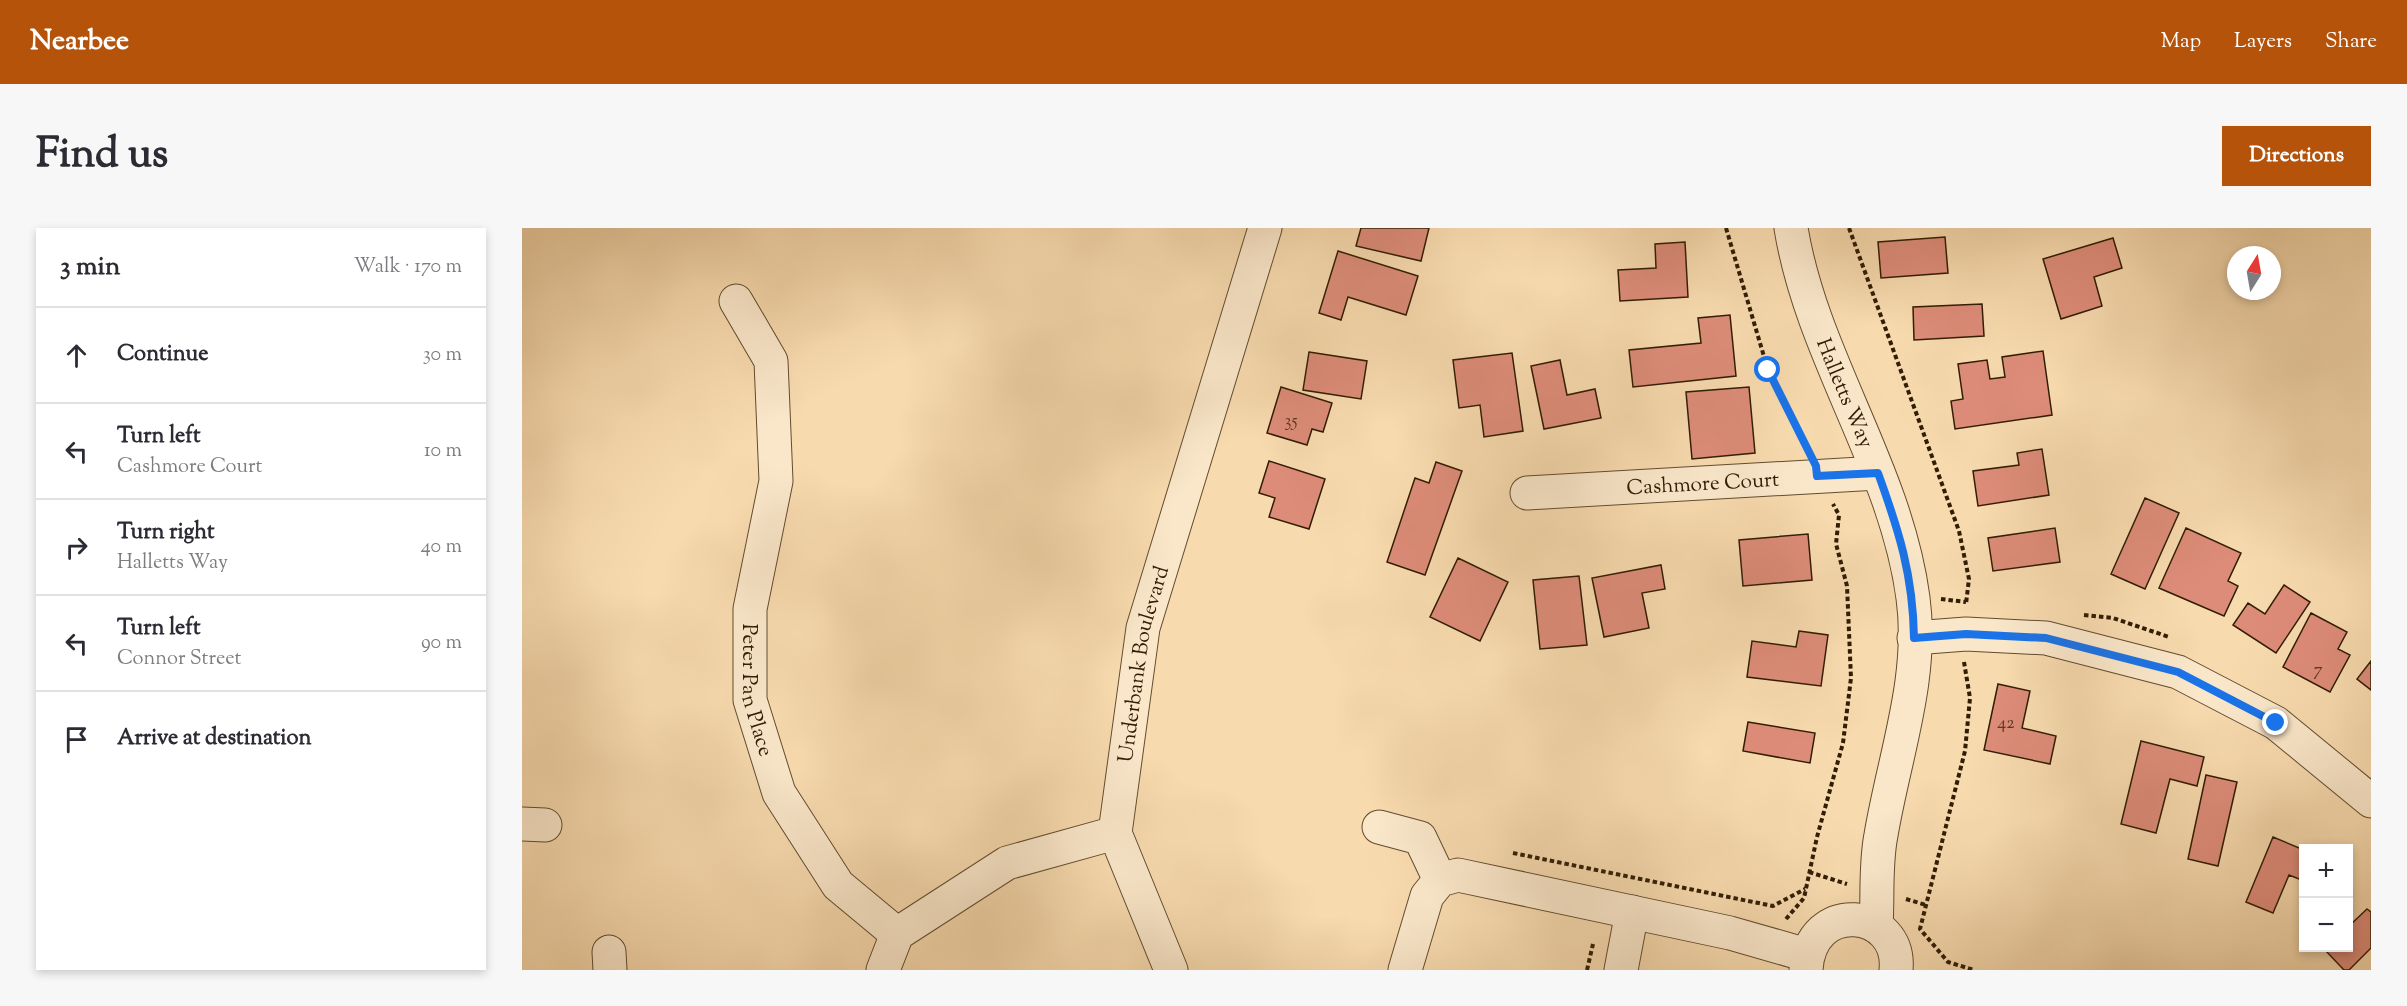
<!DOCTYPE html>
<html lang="en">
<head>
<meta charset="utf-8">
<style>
  :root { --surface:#fff; --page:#f7f7f7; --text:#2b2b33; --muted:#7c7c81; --line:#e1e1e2; --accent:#b45309 }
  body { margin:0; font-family:"Sorts Mill Goudy",serif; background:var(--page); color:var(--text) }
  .controls { position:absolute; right:18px; bottom:18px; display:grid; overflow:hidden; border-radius:0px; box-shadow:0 3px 9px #0003 }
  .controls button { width:54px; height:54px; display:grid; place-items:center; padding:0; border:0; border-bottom:2px solid var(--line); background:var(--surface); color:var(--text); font:30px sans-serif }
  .compass { position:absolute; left:1705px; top:18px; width:54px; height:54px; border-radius:50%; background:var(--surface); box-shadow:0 3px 9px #0003; rotate:11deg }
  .stop { position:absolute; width:18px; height:18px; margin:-14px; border:4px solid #1a73e8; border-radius:50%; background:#fff }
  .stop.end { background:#1a73e8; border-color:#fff; box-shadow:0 2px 6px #0008 }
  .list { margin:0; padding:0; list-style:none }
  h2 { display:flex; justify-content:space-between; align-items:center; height:78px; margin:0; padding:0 24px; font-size:26px }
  h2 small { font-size:20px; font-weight:400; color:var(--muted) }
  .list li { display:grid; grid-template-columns:39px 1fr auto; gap:18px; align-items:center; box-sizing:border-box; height:96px; padding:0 24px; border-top:2px solid var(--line) }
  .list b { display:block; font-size:22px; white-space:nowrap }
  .list p { margin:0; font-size:20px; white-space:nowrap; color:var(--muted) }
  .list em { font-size:20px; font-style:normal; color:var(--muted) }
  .icon { flex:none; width:33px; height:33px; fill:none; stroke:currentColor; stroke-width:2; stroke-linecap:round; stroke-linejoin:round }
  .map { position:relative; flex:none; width:1849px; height:742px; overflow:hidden; border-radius:0px }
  header { display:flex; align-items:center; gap:36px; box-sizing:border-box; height:84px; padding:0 30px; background:var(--accent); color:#fff }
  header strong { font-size:28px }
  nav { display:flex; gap:33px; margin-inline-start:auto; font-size:21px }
  .intro { display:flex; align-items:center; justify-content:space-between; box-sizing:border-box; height:144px; padding:0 36px }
  h1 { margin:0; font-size:42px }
  .button { padding:15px 27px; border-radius:0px; background:var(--accent); color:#fff; font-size:21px; font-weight:700 }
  main { display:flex; gap:36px; padding:0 36px }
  aside { flex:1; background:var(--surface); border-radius:0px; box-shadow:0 3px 9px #0003 }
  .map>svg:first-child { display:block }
  .building { fill:#dd8c79; stroke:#311d04; stroke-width:1.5 }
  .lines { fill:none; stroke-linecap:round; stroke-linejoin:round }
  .minor-casing { stroke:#624c2e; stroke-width:35 }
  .path { stroke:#311d04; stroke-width:4; stroke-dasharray:4.5 3; stroke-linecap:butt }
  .minor { stroke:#fae7ca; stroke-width:33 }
  .route { stroke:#1a73e8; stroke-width:8 }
  .labels { text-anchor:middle; stroke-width:5; stroke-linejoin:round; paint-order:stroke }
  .number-label { font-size:18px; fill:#5c3921 }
  .street-label { font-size:21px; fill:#311d04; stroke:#fae7ca }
</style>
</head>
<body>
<header>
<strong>Nearbee</strong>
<nav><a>Map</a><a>Layers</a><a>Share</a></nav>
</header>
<div class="intro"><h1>Find us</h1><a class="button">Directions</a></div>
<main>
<aside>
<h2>3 min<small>Walk · 170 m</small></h2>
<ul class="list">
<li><svg class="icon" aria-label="ahead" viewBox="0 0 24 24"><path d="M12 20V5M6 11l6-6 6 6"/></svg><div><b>Continue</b></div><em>30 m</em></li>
<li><svg class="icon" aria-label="left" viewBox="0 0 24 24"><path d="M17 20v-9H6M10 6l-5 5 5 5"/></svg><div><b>Turn left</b><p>Cashmore Court</p></div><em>10 m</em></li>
<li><svg class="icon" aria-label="right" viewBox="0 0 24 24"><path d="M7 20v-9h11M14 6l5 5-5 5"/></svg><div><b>Turn right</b><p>Halletts Way</p></div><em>40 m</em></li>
<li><svg class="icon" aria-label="left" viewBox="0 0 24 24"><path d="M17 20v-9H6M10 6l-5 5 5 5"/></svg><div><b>Turn left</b><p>Connor Street</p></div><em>90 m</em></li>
<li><svg class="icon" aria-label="arrive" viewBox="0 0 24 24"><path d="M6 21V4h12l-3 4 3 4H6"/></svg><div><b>Arrive at destination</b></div></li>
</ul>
</aside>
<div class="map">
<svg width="1849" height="742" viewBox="0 0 1849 742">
  <rect width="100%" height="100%" fill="#f7daae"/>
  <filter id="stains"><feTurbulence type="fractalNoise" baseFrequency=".00333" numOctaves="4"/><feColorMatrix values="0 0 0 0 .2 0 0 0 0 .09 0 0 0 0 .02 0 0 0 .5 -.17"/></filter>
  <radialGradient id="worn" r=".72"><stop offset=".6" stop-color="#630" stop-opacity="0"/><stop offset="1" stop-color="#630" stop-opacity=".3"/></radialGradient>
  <!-- building -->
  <path class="building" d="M839,0H907L899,33L834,18Z
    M1423,9L1426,45L1359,50L1356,14Z
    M1591,10L1600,40L1572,49L1580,78L1539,91L1521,31Z
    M1163,14L1166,69L1098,73L1096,42L1134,40L1133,16Z
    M816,23L896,48L884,87L826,69L819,92L797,85Z
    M1460,76L1462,108L1392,112L1391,79Z
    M1208,87L1214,148L1111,159L1107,122L1179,115L1176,90Z
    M1521,123L1530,187L1433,201L1429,173L1441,171L1436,136L1465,132L1468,151L1483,149L1480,129Z
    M787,124L845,133L839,171L781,162Z
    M990,125L1001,203L962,209L958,177L937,180L931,132Z
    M1038,132L1045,167L1073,161L1079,190L1022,201L1009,138Z
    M759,159L810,175L801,204L790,201L785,217L745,205Z
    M1227,159L1233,225L1170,231L1164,164Z
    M1520,221L1527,267L1456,278L1451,243L1497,237L1495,225Z
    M747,233L803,251L787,301L747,289L753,270L737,265Z
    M914,234L940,243L903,347L865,334L893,250L907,255Z
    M1623,270L1657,285L1623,361L1589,346Z
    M1533,300L1538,334L1471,343L1466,310Z
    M1664,300L1719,325L1706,353L1716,358L1702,388L1637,360Z
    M1286,306L1290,352L1221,358L1217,312Z
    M936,330L986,354L958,413L908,389Z
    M1139,337L1143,361L1120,365L1127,400L1082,409L1070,350Z
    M1057,348L1065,417L1018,421L1011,352Z
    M1762,357L1788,374L1754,425L1711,397L1726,375L1743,386Z
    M1789,385L1825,404L1816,421L1828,427L1808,464L1761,439Z
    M1277,403L1306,407L1299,458L1225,449L1230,413L1274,419Z
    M1849,433V462L1835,451Z
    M1476,456L1508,463L1500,500L1534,508L1528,536L1462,522Z
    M1226,494L1293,505L1288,535L1221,523Z
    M1619,513L1682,529L1675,558L1648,551L1634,605L1599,596Z
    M1684,547L1715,554L1696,638L1666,631Z
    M1751,609L1782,622V653L1767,647L1751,685L1724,674Z
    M1845,681L1849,684V720L1827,742H1822L1803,722L1806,720H1826V699Z"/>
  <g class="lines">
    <!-- minor casing -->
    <g class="minor-casing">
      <g id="minor">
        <path id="s1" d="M1269,0C1290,129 1374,240 1391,370C1402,450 1372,529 1359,607C1353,637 1356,669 1354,698"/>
        <path id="s2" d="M214,73L249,133L254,253L228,381V472L257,565L316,657L375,706"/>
        <path id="s3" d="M1005,265L1356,245"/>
        <path d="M1392,410L1444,406L1524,410L1656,444L1754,495L1849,573"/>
        <path d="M0,596L23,597"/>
        <path d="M857,599L898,610L918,652"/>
        <path d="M593,605L649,742"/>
        <path d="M87,724L88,742"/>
        <path id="s4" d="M361,742L375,706L485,635L593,605L621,400L743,0"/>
        <path d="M883,742L905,668L918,652L936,647L1208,705L1285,727"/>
        <path d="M1099,742L1110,684"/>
        <path d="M1284,742C1288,669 1380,681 1374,742"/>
      </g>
    </g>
    <!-- path -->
    <path class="path" d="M1204,0L1246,142L1283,219
      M1327,0L1437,303L1447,351L1444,376
      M1419,371L1444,374
      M1562,387L1591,390L1647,409
      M1442,434L1448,470L1443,523L1398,701L1426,734L1452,742
      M991,625L1251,678L1283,661
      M1287,644L1325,656
      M1384,671L1404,677
      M1264,691L1282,670L1295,609L1321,515L1329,450L1325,358L1314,316L1317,287L1311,276
      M1065,742L1071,716"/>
    <!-- minor -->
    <use href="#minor" class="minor"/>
  </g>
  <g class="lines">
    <!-- route -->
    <path class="route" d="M1246,142L1294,238L1295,248L1356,245C1377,303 1391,347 1392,410L1444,406L1524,410L1656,444L1754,495"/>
  </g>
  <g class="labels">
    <!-- number labels -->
    <g class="number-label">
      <text x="769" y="198">35</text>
      <text x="1796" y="447">7</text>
      <text x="1484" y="500">42</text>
    </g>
    <!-- street labels -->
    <g class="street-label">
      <text dy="7" stroke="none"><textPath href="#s1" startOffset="174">Halletts Way</textPath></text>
      <text dy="7" stroke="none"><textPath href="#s3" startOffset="176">Cashmore Court</textPath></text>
      <text dy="7" stroke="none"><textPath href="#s4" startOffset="453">Underbank Boulevard</textPath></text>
      <text dy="7" stroke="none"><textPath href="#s2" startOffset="402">Peter Pan Place</textPath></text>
    </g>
  </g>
  <rect width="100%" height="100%" filter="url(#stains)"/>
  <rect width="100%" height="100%" fill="url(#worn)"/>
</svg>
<div class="controls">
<button>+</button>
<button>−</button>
</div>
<svg class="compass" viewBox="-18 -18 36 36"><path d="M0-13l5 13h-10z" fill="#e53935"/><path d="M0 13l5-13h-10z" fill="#7c7c81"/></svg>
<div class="stop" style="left:1246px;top:142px"></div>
<div class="stop end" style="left:1754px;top:495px"></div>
</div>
</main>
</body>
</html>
